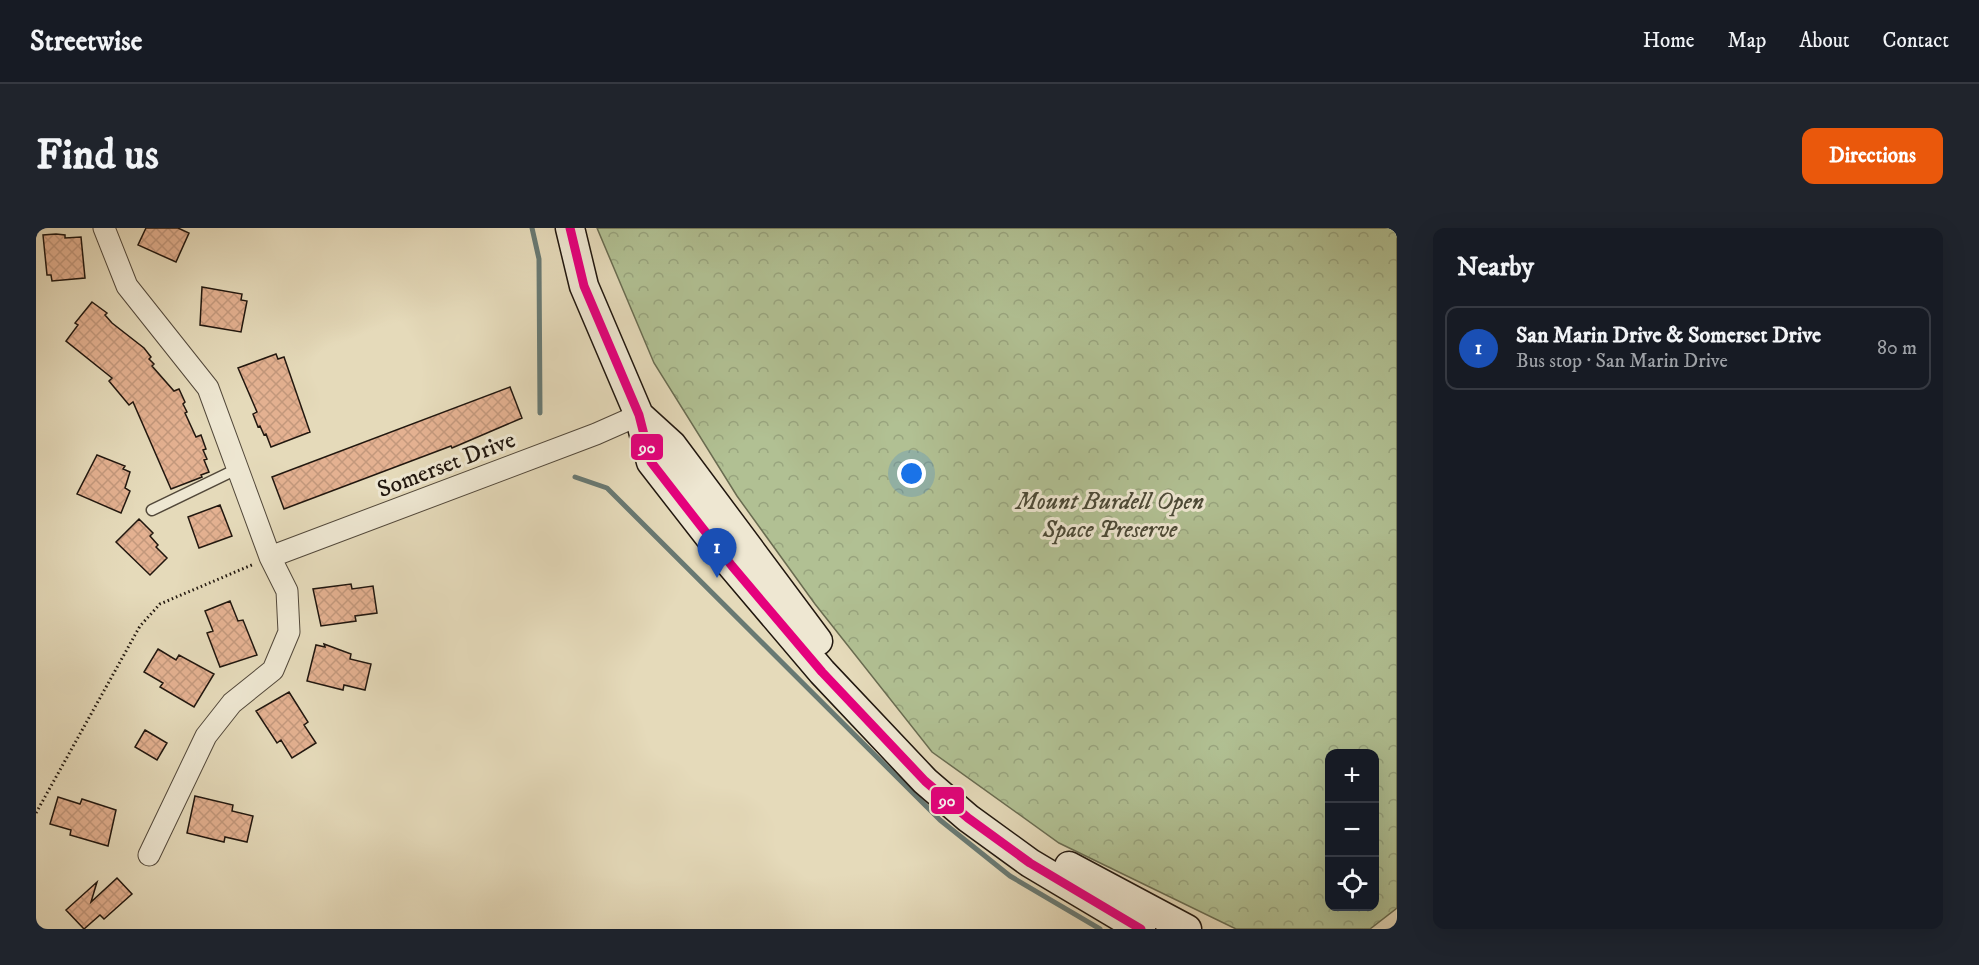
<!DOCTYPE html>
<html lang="en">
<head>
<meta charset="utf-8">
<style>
  :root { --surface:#171b24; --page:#20242c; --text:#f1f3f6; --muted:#9ea1a6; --line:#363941; --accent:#ea580c }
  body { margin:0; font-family:"IM FELL DW Pica",serif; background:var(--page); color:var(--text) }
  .controls { position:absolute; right:18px; bottom:18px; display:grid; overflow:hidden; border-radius:12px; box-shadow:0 6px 24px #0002 }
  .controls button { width:54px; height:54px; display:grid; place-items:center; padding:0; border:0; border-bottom:2px solid var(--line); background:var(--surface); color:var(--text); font:30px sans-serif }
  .you { position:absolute; left:876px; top:246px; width:21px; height:21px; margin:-15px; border:4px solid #fff; border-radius:50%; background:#1a73e8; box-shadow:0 0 0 9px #1a73e833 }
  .badge { display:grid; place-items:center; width:39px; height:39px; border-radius:50%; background:var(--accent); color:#fff; font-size:20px; font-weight:700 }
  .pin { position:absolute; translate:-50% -50px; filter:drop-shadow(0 2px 3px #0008) }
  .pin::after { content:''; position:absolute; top:32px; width:21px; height:18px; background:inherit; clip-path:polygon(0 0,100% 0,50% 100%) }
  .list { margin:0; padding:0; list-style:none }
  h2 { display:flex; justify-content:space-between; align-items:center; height:78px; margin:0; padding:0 24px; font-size:26px }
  h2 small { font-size:20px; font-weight:400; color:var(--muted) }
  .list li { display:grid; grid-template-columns:39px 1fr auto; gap:18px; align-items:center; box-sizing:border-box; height:84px; margin:0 12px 12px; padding:0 12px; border:2px solid var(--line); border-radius:12px }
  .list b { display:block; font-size:22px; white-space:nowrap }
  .list p { margin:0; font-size:20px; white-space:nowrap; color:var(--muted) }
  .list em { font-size:20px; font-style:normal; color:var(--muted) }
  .icon { flex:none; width:33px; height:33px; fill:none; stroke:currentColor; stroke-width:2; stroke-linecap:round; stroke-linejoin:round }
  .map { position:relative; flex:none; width:1361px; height:701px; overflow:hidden; border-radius:12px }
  header { display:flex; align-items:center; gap:36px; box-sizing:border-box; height:84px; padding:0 30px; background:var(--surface); border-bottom:2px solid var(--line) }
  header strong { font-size:28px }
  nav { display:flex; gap:33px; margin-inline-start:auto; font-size:21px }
  .intro { display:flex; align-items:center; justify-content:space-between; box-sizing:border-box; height:144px; padding:0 36px }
  h1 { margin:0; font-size:42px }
  .button { padding:15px 27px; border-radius:12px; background:var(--accent); color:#fff; font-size:21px; font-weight:700 }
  main { display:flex; gap:36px; padding:0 36px }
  aside { flex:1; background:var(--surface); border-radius:12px; box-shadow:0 6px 24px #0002 }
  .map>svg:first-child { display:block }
  .park { fill:url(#park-crowns); stroke:#696c51; stroke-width:1.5; fill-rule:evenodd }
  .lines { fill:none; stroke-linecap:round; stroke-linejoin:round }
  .stream { stroke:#687973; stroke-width:5 }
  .building { fill:url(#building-cross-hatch); stroke:#21170f; stroke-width:1.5 }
  .service-casing { stroke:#52483a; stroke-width:13 }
  .minor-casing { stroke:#52483a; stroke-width:23 }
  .secondary-casing { stroke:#21170f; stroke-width:31 }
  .path { stroke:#21170f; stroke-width:3; stroke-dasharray:1.5 3; stroke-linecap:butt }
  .service { stroke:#eee7d2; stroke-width:10 }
  .minor { stroke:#eee7d2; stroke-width:21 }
  .secondary { stroke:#eee7d2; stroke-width:28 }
  .bus-1-casing { stroke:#eee7d2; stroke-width:14 }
  .bus-1 { stroke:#e5007d; stroke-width:9 }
  .labels { text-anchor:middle; stroke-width:6; stroke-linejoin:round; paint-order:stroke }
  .street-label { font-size:24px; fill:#21170f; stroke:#eee7d2 }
  .park-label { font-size:24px; font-style:italic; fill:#4c4a37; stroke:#eee7d2 }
  .line-badge { stroke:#eee7d2; stroke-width:2 }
  .badge-label { font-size:16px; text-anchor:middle; font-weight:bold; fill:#fff }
</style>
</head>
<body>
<header>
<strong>Streetwise</strong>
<nav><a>Home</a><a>Map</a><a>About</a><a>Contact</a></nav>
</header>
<div class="intro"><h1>Find us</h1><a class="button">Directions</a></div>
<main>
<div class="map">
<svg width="1361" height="701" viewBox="0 0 1361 701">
  <defs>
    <pattern id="park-crowns" width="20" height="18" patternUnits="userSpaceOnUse" patternTransform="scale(1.5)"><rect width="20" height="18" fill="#b1c093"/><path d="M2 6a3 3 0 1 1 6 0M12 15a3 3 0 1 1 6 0" fill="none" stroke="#98a47e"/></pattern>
    <pattern id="building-cross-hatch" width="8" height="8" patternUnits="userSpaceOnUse" patternTransform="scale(1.5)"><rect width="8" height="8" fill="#e4b191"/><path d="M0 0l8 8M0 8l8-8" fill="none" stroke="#c3987c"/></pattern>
  </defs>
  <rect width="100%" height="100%" fill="#e5daba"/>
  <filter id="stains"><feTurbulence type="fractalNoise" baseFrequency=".00333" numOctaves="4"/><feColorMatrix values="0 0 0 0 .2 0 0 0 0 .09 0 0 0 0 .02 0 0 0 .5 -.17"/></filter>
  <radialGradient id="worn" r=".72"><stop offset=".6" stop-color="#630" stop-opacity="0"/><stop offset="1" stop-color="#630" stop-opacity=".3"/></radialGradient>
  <!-- park -->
  <path class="park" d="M561,0H1361V680L1334,701H1200L1023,615L896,524L779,376L701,268L618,135ZM1294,526H1338V678H1294Z"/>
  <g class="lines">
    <!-- stream -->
    <path class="stream" d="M496,0L503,31L504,185
      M539,249L571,260L904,592L974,648L1064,701"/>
  </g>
  <!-- building -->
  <path class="building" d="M110,0H142L153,5L140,34L102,17Z
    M20,6L29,7V10L45,9L49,50L16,53L15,47H11L7,7Z
    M166,59L206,66L205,72L211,73L205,104L164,97Z
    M56,74L71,85L69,87L76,95L108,120L115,129L113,131L118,136L116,138L138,163L143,161L149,174L147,176L151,184L149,185L160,209L165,207L170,221L167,222L171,231L168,232L173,244L165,247L166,249L135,261L97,174L93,177L73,153L76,150L30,113L42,97L39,95Z
    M240,126L242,131L248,129L274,204L235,219L230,206L228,207L224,198L222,199L217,186L221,184L202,140Z
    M474,159L486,190L416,220L415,218L248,281L236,249Z
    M61,227L89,238L87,241L94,244L89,260L94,263L85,285L41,266Z
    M184,277L196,308L163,320L152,289Z
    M103,291L117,305L114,308L122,317L120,319L131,330L114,347L80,314Z
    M315,356L316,361L337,358L341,385L319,388L320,393L285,398L277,361Z
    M194,373L202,393L207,392L221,427L184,439L171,405L177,403L169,383Z
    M288,416L315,426L314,431L335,436L329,462L308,457L307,462L271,453L280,417L289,419Z
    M122,421L140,432L143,427L178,446L158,479L124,459L127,455L108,444Z
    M253,464L272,494L268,497L280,515L256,530L245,512L241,515L220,483Z
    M109,502L131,515L121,532L99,519Z
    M159,568L197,577L196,583L217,588L211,614L189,609L188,614L151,605Z
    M22,569L44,576L46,571L80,582L72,618L34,607L35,602L14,596Z
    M81,650L96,666L68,691L64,687L48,701L30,682L61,654L55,674Z"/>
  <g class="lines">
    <!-- service casing -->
    <g class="service-casing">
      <path id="service" d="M116,282L203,240"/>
    </g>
    <!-- minor casing -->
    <g class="minor-casing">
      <path id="minor" d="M68,0L91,58L172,160L234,329L251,363L253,404L237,442L196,475L170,508L113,627
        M234,329L560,206L603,187"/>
    </g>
    <!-- secondary casing -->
    <g class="secondary-casing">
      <path id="secondary" d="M534,0L548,58L603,187L615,234L696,338L786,444L889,553L932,590L994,635L1105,701
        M603,187L636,217L782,413
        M1033,638L1151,701"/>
    </g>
    <!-- path -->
    <path class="path" d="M0,585L104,398L124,376L218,336"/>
    <!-- service -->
    <use href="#service" class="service"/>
    <!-- minor -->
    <use href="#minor" class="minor"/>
    <!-- secondary -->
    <use href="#secondary" class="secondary"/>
    <!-- bus-1 casing -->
    <g class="bus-1-casing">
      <path id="bus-1" d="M534,0L548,58L603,187L615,234L696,338L786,444L889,553L932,590L994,635L1105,701"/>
    </g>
    <!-- bus-1 -->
    <use href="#bus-1" class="bus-1"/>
  </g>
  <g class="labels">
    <!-- street labels -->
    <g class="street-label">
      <text transform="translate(410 236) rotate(-21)" y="8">Somerset Drive</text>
    </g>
    <!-- park labels -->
    <g class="park-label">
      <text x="1074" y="281">Mount Burdell Open<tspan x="1074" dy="28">Space Preserve</tspan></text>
    </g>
  </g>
  <g class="line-badge">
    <rect x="594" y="205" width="34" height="28" rx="6" fill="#e5007d"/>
    <rect x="894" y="558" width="35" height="29" rx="6" fill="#e5007d"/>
  </g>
  <g class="badge-label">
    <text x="611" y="225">90</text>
    <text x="911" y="578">90</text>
  </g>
  <rect width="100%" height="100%" filter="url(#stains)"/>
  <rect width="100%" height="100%" fill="url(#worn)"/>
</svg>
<div class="controls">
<button>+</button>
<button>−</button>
<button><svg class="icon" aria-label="locate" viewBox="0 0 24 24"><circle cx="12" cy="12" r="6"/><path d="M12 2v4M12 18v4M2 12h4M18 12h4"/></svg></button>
</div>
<div class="you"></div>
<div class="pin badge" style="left:681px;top:350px;background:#1a4fb4">1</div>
</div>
<aside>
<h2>Nearby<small></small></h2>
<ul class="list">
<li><span class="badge" style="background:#1a4fb4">1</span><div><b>San Marin Drive &amp; Somerset Drive</b><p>Bus stop · San Marin Drive</p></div><em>80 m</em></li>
</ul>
</aside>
</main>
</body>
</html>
